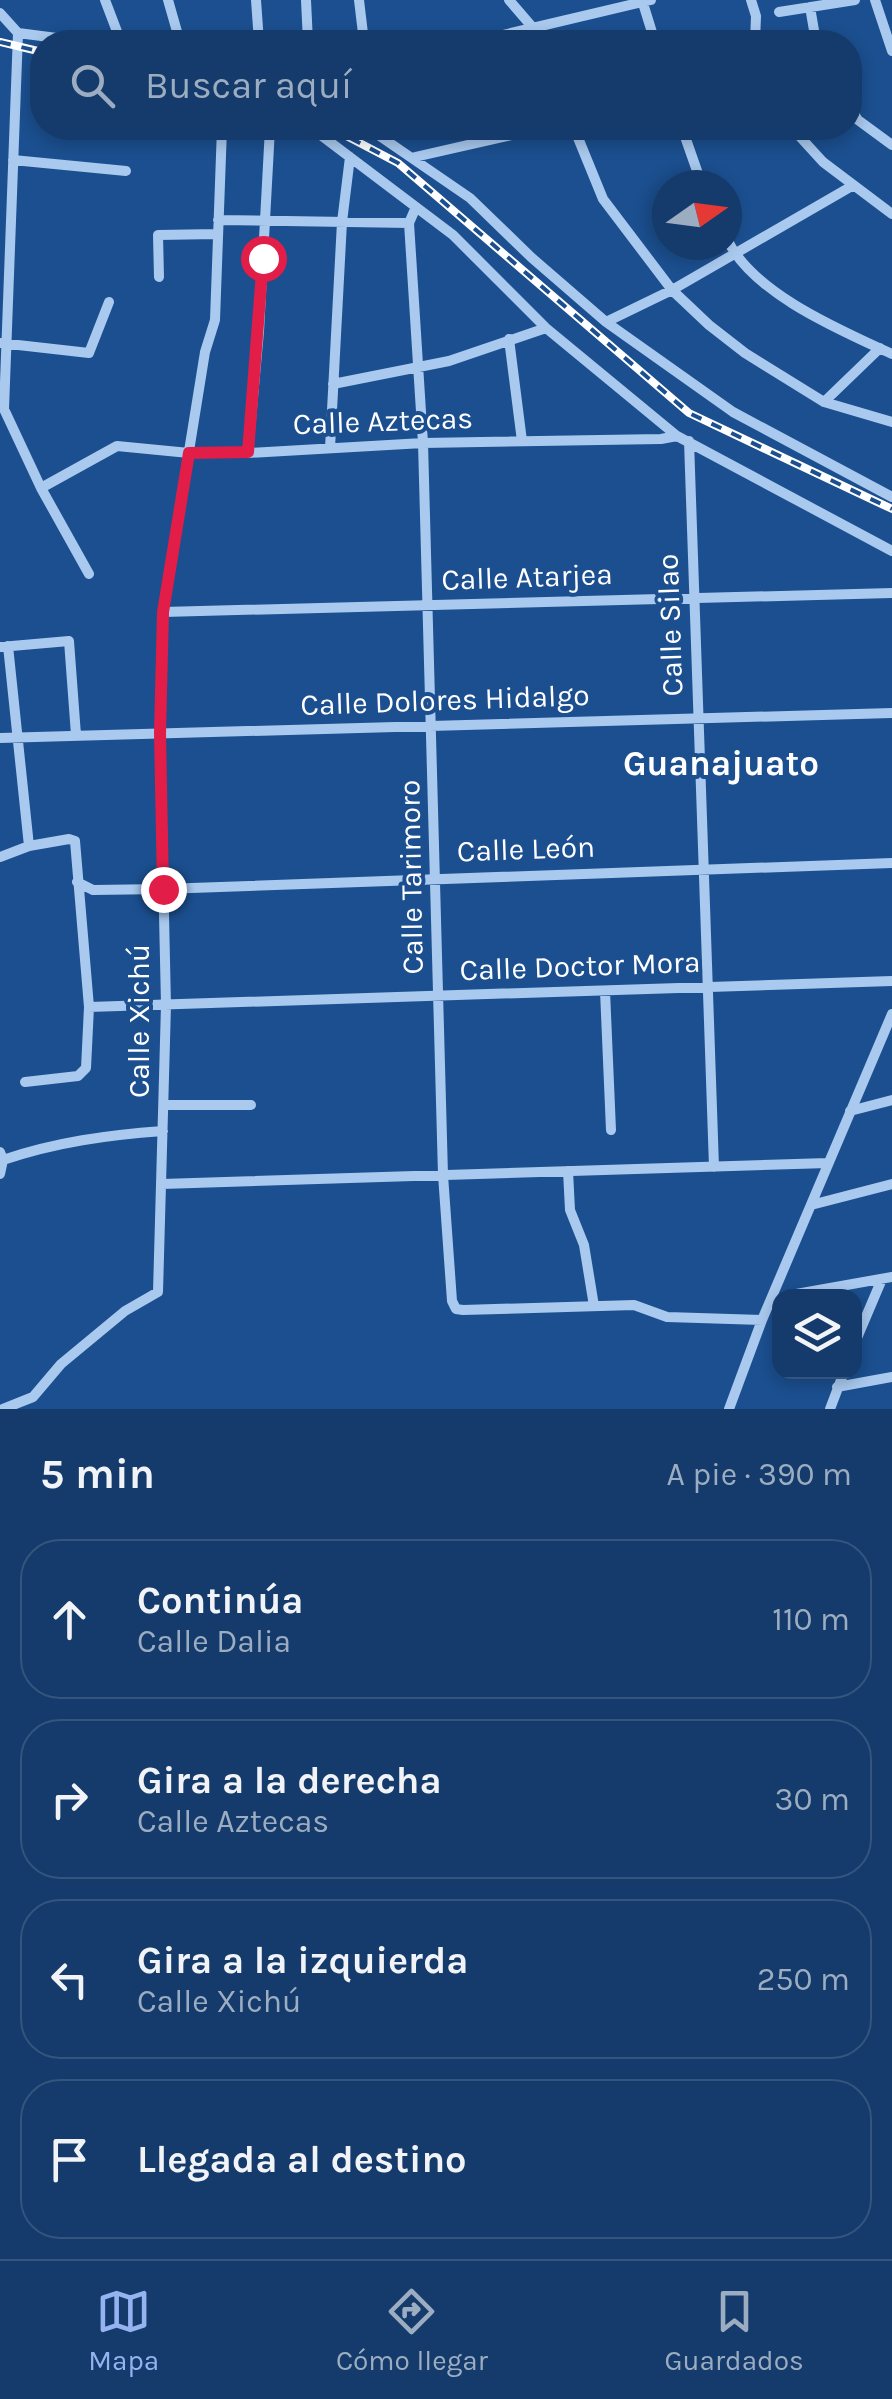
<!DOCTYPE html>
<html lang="es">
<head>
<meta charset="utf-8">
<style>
  :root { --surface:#143b6b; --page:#214673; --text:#f1f3f6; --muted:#9dadc1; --line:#33557e; --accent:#95b2f1 }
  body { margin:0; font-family:Karla,sans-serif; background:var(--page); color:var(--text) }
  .controls { position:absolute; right:30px; bottom:30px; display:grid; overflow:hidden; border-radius:20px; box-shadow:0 5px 15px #0003 }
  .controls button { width:90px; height:90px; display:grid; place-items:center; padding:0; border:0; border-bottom:2px solid var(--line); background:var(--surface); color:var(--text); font:50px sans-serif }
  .compass { position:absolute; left:652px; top:170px; width:90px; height:90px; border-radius:50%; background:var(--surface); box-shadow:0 5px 15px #0003; rotate:76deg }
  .stop { position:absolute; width:30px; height:30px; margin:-22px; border:8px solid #e11d48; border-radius:50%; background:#fff }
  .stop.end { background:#e11d48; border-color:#fff; box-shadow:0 2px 10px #0008 }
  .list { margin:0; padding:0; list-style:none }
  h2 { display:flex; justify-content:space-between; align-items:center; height:130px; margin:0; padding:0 40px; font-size:42px }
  h2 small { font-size:32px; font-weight:400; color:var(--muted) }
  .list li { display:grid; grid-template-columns:65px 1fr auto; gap:30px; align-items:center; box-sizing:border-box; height:160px; margin:0 20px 20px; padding:0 20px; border:2px solid var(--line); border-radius:40px }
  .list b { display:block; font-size:38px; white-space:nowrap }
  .list p { margin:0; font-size:32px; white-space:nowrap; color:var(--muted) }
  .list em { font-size:32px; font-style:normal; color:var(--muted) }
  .icon { flex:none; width:55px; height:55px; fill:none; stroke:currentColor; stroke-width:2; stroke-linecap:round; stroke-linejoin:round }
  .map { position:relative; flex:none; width:892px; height:1409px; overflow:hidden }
  .search { position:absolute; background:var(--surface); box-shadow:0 5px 15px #0003; left:30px; right:30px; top:30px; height:110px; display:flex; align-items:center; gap:25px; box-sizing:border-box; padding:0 35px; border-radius:40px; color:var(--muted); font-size:38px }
  .sheet { height:850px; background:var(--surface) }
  nav { display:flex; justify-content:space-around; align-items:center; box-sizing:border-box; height:140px; border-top:2px solid var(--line); background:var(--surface); font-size:28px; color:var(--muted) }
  nav a { display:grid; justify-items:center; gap:5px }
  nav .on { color:var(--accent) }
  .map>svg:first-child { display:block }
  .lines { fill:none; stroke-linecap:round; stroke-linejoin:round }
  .street { stroke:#a9c9ee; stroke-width:10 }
  .rail-casing { stroke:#fff; stroke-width:8 }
  .rail { stroke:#1b4f8f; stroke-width:4; stroke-dasharray:11; stroke-linecap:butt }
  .route { stroke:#e11d48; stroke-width:12 }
  .labels { text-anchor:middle; stroke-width:8; stroke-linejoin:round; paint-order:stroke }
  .street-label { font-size:30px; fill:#fff; stroke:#1b4f8f }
  .quarter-label { font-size:35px; font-weight:bold; fill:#fff; stroke:#1b4f8f }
</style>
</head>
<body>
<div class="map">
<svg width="892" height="1409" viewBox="0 0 892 1409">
  <rect width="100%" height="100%" fill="#1b4f8f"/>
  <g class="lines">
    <!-- street -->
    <path class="street" d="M105,0L121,42
      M168,0L180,42
      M256,0L259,42
      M306,0L308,42
      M359,0L364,42
      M509,0L534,29L539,42
      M642,0L655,42
      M751,0L756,16L755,42
      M875,0L892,51
      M810,7L816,42
      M779,12L855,0
      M0,13L18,33L4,409L41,488L89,574
      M18,33L88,42
      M473,42L651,0
      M850,108L858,120L892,145
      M304,128L322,136L453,235L546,328L677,436L892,551
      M368,128L470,198L532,258L606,322L733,412L892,497
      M574,128L603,199L672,290L709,325L745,353L824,402L892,422
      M682,128L702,185
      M792,128L823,162L892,214
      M415,157L542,128
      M13,160L126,171
      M416,207L409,223L423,443L443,1175L452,1301L456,1309L463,1310L634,1305L667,1317L762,1320
      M218,220L409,223
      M727,239C752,293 840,330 892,354
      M159,277L158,235L217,234
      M606,322L672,290L852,186
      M509,339L522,441
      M0,343L89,353L109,302
      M333,384L449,361L546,328
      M824,402L880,348
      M689,441L714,1167
      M330,448L342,222L350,157
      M248,453L259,331L270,128
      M41,488L117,446L189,453H248L423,443L661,439L677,436
      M163,612L892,593
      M8,646L29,846
      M0,647L69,641L76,735
      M0,738L892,713
      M0,857L29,846L69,839L75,841L89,1007L86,1068L78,1076L25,1082
      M77,882L93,890L163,889L892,863
      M605,991L611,1130
      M89,1007L892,981
      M164,1105H251
      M850,1111L892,1100
      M0,1152L3,1160L0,1174
      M3,1160C56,1142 108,1135 163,1131
      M568,1171L570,1210L584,1245L594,1306
      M162,1184L828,1163
      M811,1205L892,1184
      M785,1296L892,1277
      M854,1345L882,1279
      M837,1387L892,1377
      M3,1409L33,1397L61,1364L125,1311L158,1292L166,1005L160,733L163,612L205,352L215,320L222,128
      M729,1409L762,1320L892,1014
      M830,1409L844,1372"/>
    <!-- rail casing -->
    <g class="rail-casing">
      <path id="rail" d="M0,42L42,52
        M331,128L398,163L689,413L892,509"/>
    </g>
    <!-- rail -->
    <use href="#rail" class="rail"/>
  </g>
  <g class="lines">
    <!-- route -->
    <path class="route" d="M163,889L160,733L163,612L189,453L248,452L263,258"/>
  </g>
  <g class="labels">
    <!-- street labels -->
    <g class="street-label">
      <text transform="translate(383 421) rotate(-2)" y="10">Calle Aztecas</text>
      <text transform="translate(527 577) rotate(-2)" y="10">Calle Atarjea</text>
      <text transform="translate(670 625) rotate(-92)" y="10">Calle Silao</text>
      <text transform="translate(445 700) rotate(-2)" y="10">Calle Dolores Hidalgo</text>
      <text transform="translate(526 849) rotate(-2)" y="10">Calle León</text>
      <text transform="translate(411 877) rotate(-91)" y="10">Calle Tarimoro</text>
      <text transform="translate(580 966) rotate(-2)" y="10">Calle Doctor Mora</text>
      <text transform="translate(139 1021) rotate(-90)" y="10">Calle Xichú</text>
    </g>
    <!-- quarter labels -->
    <g class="quarter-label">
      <text x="721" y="775">Guanajuato</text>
    </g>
  </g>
</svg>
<div class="controls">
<button><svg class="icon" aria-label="layers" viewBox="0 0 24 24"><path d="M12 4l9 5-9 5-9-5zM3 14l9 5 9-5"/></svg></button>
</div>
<svg class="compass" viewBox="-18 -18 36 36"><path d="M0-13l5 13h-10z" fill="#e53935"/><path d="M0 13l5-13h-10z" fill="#9dadc1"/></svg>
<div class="stop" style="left:263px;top:258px"></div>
<div class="stop end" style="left:163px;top:889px"></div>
<div class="search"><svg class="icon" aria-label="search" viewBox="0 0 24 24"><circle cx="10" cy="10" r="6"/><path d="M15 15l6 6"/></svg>Buscar aquí</div>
</div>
<section class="sheet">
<h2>5 min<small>A pie · 390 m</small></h2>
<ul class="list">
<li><svg class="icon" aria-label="ahead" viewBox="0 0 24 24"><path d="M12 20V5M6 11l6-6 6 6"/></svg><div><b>Continúa</b><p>Calle Dalia</p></div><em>110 m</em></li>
<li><svg class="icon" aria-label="right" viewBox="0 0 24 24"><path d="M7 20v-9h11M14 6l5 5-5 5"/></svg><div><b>Gira a la derecha</b><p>Calle Aztecas</p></div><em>30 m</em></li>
<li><svg class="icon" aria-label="left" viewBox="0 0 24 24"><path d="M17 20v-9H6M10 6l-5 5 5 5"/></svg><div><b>Gira a la izquierda</b><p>Calle Xichú</p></div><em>250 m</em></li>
<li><svg class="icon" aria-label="arrive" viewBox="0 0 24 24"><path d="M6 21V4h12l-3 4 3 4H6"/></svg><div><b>Llegada al destino</b></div></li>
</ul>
</section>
<nav>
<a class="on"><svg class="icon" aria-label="map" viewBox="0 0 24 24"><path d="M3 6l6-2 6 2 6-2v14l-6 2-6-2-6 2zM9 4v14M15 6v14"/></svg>Mapa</a>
<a><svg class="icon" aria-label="directions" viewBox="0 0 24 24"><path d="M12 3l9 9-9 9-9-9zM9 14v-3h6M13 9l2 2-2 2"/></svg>Cómo llegar</a>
<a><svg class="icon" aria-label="saved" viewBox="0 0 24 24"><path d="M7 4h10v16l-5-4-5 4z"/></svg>Guardados</a>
</nav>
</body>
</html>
